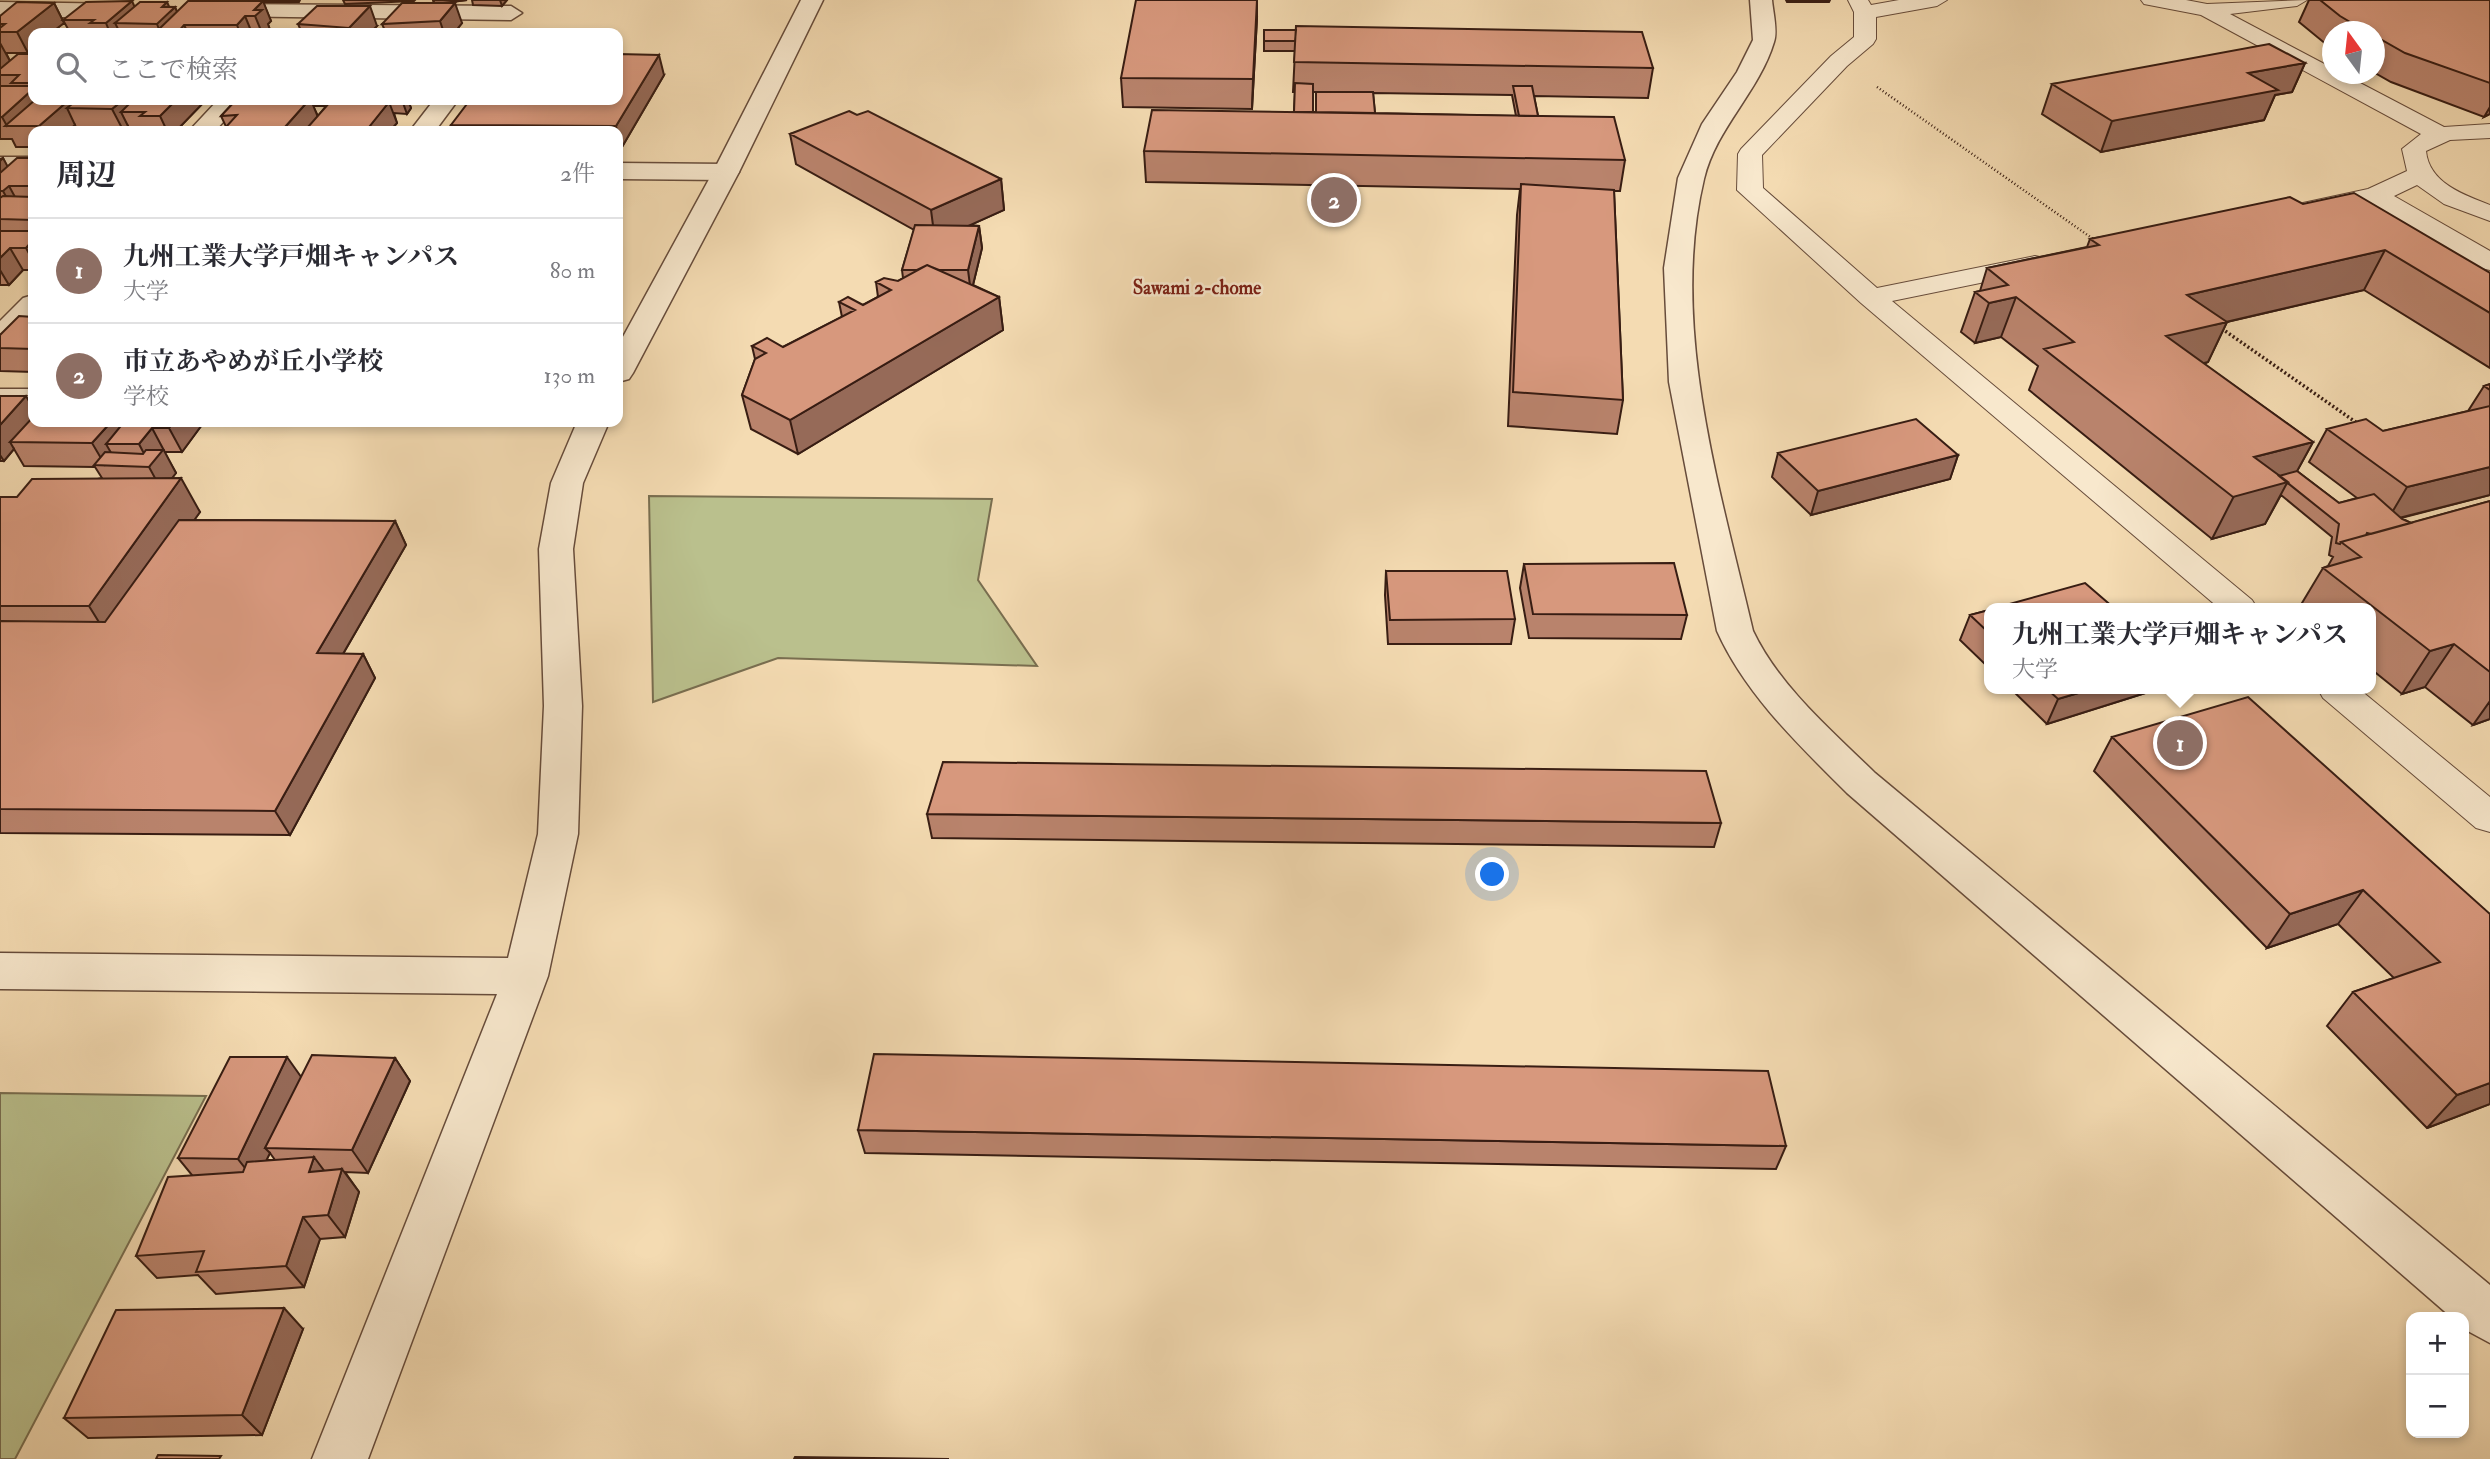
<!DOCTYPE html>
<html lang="ja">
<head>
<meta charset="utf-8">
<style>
  :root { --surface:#fff; --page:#f7f7f7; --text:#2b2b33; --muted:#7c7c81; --line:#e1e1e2; --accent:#8f2418 }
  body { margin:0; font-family:"IM FELL Double Pica","Noto Serif JP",serif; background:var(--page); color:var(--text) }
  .controls { position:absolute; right:21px; bottom:21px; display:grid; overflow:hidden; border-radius:14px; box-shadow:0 4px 10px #0003 }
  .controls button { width:63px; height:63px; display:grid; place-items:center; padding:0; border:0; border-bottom:2px solid var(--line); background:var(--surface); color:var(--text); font:35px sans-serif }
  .compass { position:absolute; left:2322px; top:21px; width:63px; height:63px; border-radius:50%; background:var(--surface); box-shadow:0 4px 10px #0003; rotate:345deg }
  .you { position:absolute; left:1493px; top:875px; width:24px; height:24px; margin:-18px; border:5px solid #fff; border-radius:50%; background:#1a73e8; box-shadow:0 0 0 10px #1a73e833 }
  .badge { display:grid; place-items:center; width:46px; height:46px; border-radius:50%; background:var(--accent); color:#fff; font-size:23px; font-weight:700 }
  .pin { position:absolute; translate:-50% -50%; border:4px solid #fff; box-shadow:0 2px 7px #0006 }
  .popup { position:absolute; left:1984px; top:603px; width:392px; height:91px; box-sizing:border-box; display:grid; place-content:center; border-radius:14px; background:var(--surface); filter:drop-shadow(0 2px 5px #0005); font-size:23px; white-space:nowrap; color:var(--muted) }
  .popup b { font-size:26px; color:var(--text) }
  .popup::after { content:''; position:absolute; left:50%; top:100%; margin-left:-14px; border:14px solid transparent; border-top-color:var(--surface) }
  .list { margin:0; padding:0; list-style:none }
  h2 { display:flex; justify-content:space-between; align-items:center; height:91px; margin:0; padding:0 28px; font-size:30px }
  h2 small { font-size:23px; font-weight:400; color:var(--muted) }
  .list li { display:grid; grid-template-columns:46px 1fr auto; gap:21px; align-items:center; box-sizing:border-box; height:105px; padding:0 28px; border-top:2px solid var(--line) }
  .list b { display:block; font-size:26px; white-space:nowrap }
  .list p { margin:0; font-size:23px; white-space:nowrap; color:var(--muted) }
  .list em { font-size:23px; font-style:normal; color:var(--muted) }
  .icon { flex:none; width:38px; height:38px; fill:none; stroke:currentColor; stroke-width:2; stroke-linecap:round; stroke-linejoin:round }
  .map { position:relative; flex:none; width:2490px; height:1459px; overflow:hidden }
  .search { position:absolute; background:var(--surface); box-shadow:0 4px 10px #0003; left:28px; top:28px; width:595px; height:77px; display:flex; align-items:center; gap:18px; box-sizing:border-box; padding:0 24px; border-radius:14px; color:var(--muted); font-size:26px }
  .panel { position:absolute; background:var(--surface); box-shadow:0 4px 10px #0003; left:28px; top:126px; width:595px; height:301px; border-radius:14px }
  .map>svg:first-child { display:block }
  .green { fill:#bac08d; stroke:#796e50; stroke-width:2 }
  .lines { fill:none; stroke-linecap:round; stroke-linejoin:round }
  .service-casing { stroke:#674c3b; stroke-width:2 }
  .minor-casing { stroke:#674c3b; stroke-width:3 }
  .tertiary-casing { stroke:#674c3b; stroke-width:3 }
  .path-far1 { stroke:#381d13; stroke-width:2.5; stroke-dasharray:1 2.5; stroke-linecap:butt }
  .path { stroke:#381d13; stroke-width:3.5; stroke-dasharray:2 2.5; stroke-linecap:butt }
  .service { fill:#f8e8cd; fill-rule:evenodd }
  .minor { fill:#f8e8cd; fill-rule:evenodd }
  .tertiary { fill:#f8e8cd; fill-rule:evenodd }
  .wall { fill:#b9836c; stroke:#381d13; stroke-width:2; fill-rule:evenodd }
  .shaded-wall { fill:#966a58; stroke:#381d13; stroke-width:2 }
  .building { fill:#d7987d; stroke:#381d13; stroke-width:2 }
  .labels { text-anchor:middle; stroke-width:5; stroke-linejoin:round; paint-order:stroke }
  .far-neighbourhood-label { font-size:19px; font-weight:bold; fill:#7a1f14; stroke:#f8e8cd }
</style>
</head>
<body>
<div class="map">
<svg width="2490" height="1459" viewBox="0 0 2490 1459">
  <rect width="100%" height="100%" fill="#f4dbb2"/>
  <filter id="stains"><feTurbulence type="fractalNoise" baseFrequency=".00286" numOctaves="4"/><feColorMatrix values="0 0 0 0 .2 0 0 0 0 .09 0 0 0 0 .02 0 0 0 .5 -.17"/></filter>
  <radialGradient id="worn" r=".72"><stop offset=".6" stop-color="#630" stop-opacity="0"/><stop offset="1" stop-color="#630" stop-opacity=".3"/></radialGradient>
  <!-- green -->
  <path class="green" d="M649,496L992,499L978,580L1037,666L778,658L653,702Z
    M0,1093L206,1096L15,1459H0Z"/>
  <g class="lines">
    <!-- service casing -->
    <g class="service-casing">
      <path id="service" d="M1848,0H1868L1871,5L1899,0H1947L1937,6L1876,17V39L1873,44L1847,66L1762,155L1763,188L1877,288L2035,256L2044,258L2048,264L2044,270L1892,301L2252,600L2257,608H2219L1861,303L1737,190L1738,154L1741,149L1831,56L1854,37V12Z
        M2141,0H2186L2207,4L2307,0L2297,6L2230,14L2332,68V74H2343L2444,127L2490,124V138L2450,140L2426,151C2429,183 2464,195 2490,205V221L2444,204L2417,185L2394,196L2490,251V270L2481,268L2371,203L2312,216L2303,213L2299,208L2303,203L2368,189L2407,171L2402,149L2421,134L2201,15L2144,4Z
        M2318,689H2359L2490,797V832L2476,828L2323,698Z"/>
    </g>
    <!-- minor casing -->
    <g class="minor-casing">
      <path id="minor" d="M1750,0H1772C1773,12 1778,31 1774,42C1759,92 1716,128 1704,179C1669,325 1720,489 1753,631C1779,686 1832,731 1875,773L2490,1285V1343L2464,1329V1317H2451L1847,793C1799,745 1745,694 1717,631L1669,382L1664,268L1678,178L1702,124L1737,72L1753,40Z
        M0,2L128,4L139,11L128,18L0,16Z
        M216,4L511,6L522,13L511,20L208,16L205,11Z
        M218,100H243L215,131H189Z
        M434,100H458L435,131H410Z
        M0,157H33V173H0Z
        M618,163L726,164L735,167L739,172L735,177L726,180L618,179Z
        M33,295V321L10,344L0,347V321L23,298Z
        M0,389H33V407H0Z"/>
    </g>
    <!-- tertiary casing -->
    <g class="tertiary-casing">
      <path id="tertiary" d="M801,0H823L739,172L633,373L629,379L618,382V346L713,172Z
        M577,422H609L583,483L573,549L582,706L578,834L548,976L368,1459H312L497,994L0,989V953L508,958L538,834L544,706L539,549L551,483Z"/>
    </g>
    <!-- path-far1 -->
    <path class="path-far1" d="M1877,87L2096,241"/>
    <!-- path -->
    <path class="path" d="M2218,326L2357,423"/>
    <!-- service -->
    <use href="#service" class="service"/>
    <!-- minor -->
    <use href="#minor" class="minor"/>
    <!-- tertiary -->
    <use href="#tertiary" class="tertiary"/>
  </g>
  <!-- wall -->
  <path class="wall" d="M221,0H300L299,2H263L271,21L268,24L270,30L267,33H33L28,53H6L10,61L33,54V100H204L205,101L176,131H130L128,126L123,130H77L75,125L68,131H33V147H16L12,139H0V16L54,3L64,23L56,29H68L63,20L135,6L175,7L177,12L221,1Z
    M343,0H415L414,1L345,4Z
    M433,0H467L444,3L462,23L454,33H386L382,24L434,3Z
    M472,0H507L502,6L473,5Z
    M1786,0H1830L1829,2H1787Z
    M2309,0H2490V114L2484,117L2391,82L2375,73V32H2333V48L2327,45L2299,22Z
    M1257,18L1252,109L1123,107L1121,78Z
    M298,24L377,26L370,33H302Z
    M1264,30L1653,68L1648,98L1534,96L1538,116L1625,160L1620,191H1614L1623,400L1617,434L1508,426L1517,215L1520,189L1146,182L1144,151L1294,112L1295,92H1293L1295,51H1264ZM1313,92H1316V112H1313ZM1373,93L1512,95L1516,116L1375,113Z
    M2305,63L2292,92L2275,95L2264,120L2101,152L2042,114L2052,84Z
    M664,75L622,147H618V131H453L451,125Z
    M233,100H408L411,108L407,114L394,113L397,123L390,131H310V130L309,131H228L221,116L234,102ZM313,106H326L318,116Z
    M857,115L1001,179L1004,210L970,225L979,226L982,248L973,285L999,297L1003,330L798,454L751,429L742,395L755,359L752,346L783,347L842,317L839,302L863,305L878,297L876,282L898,281L903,278L902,270L914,230L796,164L790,134Z
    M3,158L7,167L33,158V270H23L9,285H0V159Z
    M2303,204L2490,273V368L2364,290L2227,322L2208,362L2204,364L2313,442L2297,471L2339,503L2357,498L2309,462L2327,429L2383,431L2468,411L2484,386L2490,384V495L2401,518L2411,523L2490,501V719L2473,725L2425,687L2402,694L2371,669V608H2299L2323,568L2328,566L2333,557L2329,555L2332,537L2281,495L2265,524L2212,539L2029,390L2038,366L2001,337L1975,343L1961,332L1975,292L1980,291L1987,268L2087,247L2090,239Z
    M33,317V372L0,371V335Z
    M0,396L33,422H204L182,452H164L176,473L172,478L200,512L194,520L395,521L406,545L343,654H363L375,678L290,835L0,833V497H17L102,478L95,467L24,466L14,449L4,461H0Z
    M1778,453L1958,455L1950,479L1811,515L1772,477Z
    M1524,564L1687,615L1681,639L1529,638L1520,588Z
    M1386,571L1515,619L1511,644H1388L1385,595Z
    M1989,610V668L1960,640L1970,615Z
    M2011,689H2158L2047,724Z
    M2112,737L2490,914V1104L2427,1128L2327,1026L2353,992L2394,978L2338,924L2267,948L2094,771Z
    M927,814L1721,823L1714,847L932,838Z
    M395,1058L410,1081L368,1173L345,1172L359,1192L345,1237L320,1239L304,1287L216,1294L198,1275L157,1278L136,1256L192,1175L178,1158L301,1077ZM270,1153L275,1160H266Z
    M858,1130L1786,1146L1776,1169L865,1153Z
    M303,1329L262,1435L88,1438L64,1418Z"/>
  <!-- shaded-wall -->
  <path class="shaded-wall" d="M433,0H467L435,4Z
    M500,0H507L502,6Z
    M1257,0V18L1252,109L1253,79Z
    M132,1L141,21L115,23L120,33H110L106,23Z
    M263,1L271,21L268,24L270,30L267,33H262L255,16L254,10Z
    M167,2L171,11L175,7L183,26L184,25L188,33H178V32H160L157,24L162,7Z
    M54,3L64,23L51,33H33V48L28,53L17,32Z
    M455,3L462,23L454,33H444L440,21Z
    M370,6L377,26L370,33H351L349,28Z
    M245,16L252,33H240L237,25Z
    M0,43L11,63L0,72Z
    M659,55L664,75L622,147L616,126Z
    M2305,63L2292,92L2275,95L2264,120L2101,152L2112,121L2248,73Z
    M33,89V100H44L7,126L2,117Z
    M69,100H84L67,108L75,125L68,131H42L39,126Z
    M123,100H156L121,112L128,126L123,130L112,109Z
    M176,100H204L205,101L176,131H167L160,116Z
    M309,100H311L319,120L308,127L310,130L309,131H287L285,127Z
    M402,100H408L411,108L407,114Z
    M389,102L397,123L390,131H371L369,127Z
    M2490,107V114L2484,117Z
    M3,158L15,180L9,186L21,208L15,213L3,191H0V161Z
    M1001,179L1004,210L935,241L931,210Z
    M979,226L982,248L971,293L968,270Z
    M33,240V261L26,248Z
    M10,248L23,270L9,285L0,270V258Z
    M2385,250L2364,290L2213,325L2227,322L2208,362L2148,377L2166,336L2187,295Z
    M999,297L1003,330L798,454L790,420Z
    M2016,297L2001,337L1975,343L1989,303Z
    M26,396L33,408V422L10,442L14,449L4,461L0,455V425Z
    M111,422H134L106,444L114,458L105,465L92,443Z
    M173,422H204L182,452L169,428Z
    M152,428L176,473L162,491L149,467L150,465L139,444Z
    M2313,442L2290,484L2287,483L2265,524L2212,539L2254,457Z
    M1958,455L1950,479L1811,515L1818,491Z
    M2490,467V495L2387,521L2407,487Z
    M181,478L200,512L110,640L89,606Z
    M395,521L406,545L329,678L317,653Z
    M2454,644L2425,687L2402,694L2430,651Z
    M363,654L375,678L290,835L275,811Z
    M2092,689H2158L2047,724L2058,699Z
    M2490,701V719L2473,725Z
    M2363,890L2338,924L2267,948L2290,914Z
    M287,1057L304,1081L265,1148L270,1153L256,1182L238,1159Z
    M395,1058L410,1081L368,1173L352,1150Z
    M2490,1083V1104L2427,1128L2457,1095Z
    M314,1157L331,1180L309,1172Z
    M342,1169L359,1192L345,1237L328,1215Z
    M303,1217L320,1239L304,1287L286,1266Z
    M284,1308L303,1329L262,1435L242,1415Z"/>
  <!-- building -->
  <path class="building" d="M1136,0H1257L1253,79L1121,78Z
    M2320,0H2490V83L2405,53L2375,36V32H2367L2340,16Z
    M132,1L106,23H90L94,20H63L86,2Z
    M188,1H263L254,10H262L255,16H245L237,25H184L178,32H156Z
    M17,2L54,3L17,32H0V28L5,24H0V16Z
    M140,2H167L162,7H175L157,24L115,23Z
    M402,3H455L440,21L382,24Z
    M317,6H370L349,28L298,24Z
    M1296,26L1642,32L1653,68L1294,62Z
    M54,29H146L141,33H49Z
    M1264,30H1296L1295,41H1264Z
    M2269,44L2305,63L2248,73L2278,90L2112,121L2052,84Z
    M18,54H33V83H11L19,75H0V69Z
    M618,54L659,55L616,126L451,125L470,100H618Z
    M1295,83L1313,84V112H1294Z
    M0,86H33V89L2,117H0Z
    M1513,86H1532L1538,116H1519Z
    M1316,92H1373L1375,113L1316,112Z
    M35,100H69L39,126H5Z
    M77,100H123L112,109L67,108Z
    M133,100H176L160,116H140L145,112H121Z
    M236,100H309L285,127H226L237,115L221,116Z
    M330,102H389L369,127H308Z
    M1152,110L1614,117L1625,160L1144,151Z
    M849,111L857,115L868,111L1001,179L931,210L790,134Z
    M17,158H33V186H9L3,191H0V173Z
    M1521,184L1614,190L1623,400L1513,392Z
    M2354,193L2490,273V313L2385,250L2187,295L2227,322L2166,336L2313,442L2254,457L2288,482L2233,497L2044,349L2074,342L2016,297L1989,303L1975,292L2008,285L1987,268L2099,245L2090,239L2290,197L2303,204Z
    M3,196L33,197V220L0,219V198Z
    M915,225L979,226L968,270H939L927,265L917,270H902Z
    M0,231H33V240L26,248H10L0,258Z
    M927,265L999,297L790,420L742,395L755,359L766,353L752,346L767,338L783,347L855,310L839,302L848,297L863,305L891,290L876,282L884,278L898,281Z
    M19,316L33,317V349L0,348V335Z
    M2490,384V390L2484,386Z
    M0,396H26L0,425Z
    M2490,406V467L2407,487L2327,429L2366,419L2383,431Z
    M33,417V422H111L92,443L10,442Z
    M1916,419L1958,455L1818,491L1778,453Z
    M124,422H173L169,428H152L139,444H106Z
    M146,450H163L149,467L94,465L105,452L143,454Z
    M2297,471L2339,503L2374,494L2402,519L2411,523L2371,534L2367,533L2366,535L2341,542L2340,544L2336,543L2339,524L2279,476Z
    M181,478L89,606H0V497H17L32,479Z
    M2490,501V672L2454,644L2430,651L2323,568L2361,557L2341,542Z
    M179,520L395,521L317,653L363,654L275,811L0,809V621L105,622Z
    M1674,563L1687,615L1533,614L1524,564Z
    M1386,571H1507L1515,619L1390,620Z
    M2085,583L2114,608H1995Z
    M1989,610V633L1970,615Z
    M2047,689H2092L2058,699Z
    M2248,697L2490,914V1083L2457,1095L2353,992L2440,962L2363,890L2290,914L2112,737Z
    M943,762L1706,771L1721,823L927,814Z
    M874,1054L1768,1071L1786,1146L858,1130Z
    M312,1055L395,1058L352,1150L265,1148Z
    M230,1057H287L238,1159L178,1158Z
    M314,1157L309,1172L342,1169L328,1215L303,1217L286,1266L196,1272L204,1251L136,1256L168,1177L243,1172L247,1162Z
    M284,1308L242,1415L64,1418L116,1310Z
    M158,1455L221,1456L219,1459H156Z
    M795,1457L949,1459H794Z"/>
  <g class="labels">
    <!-- far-neighbourhood labels -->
    <g class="far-neighbourhood-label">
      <text x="1197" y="294">Sawami 2-chome</text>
    </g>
  </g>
  <rect width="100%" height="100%" filter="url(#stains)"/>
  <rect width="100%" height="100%" fill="url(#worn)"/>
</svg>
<div class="controls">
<button>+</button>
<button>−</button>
</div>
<svg class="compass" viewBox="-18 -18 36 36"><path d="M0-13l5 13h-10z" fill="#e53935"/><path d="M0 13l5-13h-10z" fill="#7c7c81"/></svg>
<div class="you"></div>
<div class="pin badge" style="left:2180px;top:743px;background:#8d6e63">1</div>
<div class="popup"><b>九州工業大学戸畑キャンパス</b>大学</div>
<div class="pin badge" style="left:1334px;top:200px;background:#8d6e63">2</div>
<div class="search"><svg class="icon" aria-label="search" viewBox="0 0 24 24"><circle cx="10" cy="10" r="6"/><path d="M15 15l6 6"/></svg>ここで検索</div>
<section class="panel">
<h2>周辺<small>2件</small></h2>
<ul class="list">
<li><span class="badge" style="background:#8d6e63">1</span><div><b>九州工業大学戸畑キャンパス</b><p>大学</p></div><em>80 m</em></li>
<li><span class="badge" style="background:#8d6e63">2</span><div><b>市立あやめが丘小学校</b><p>学校</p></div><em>130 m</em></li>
</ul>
</section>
</div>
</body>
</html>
